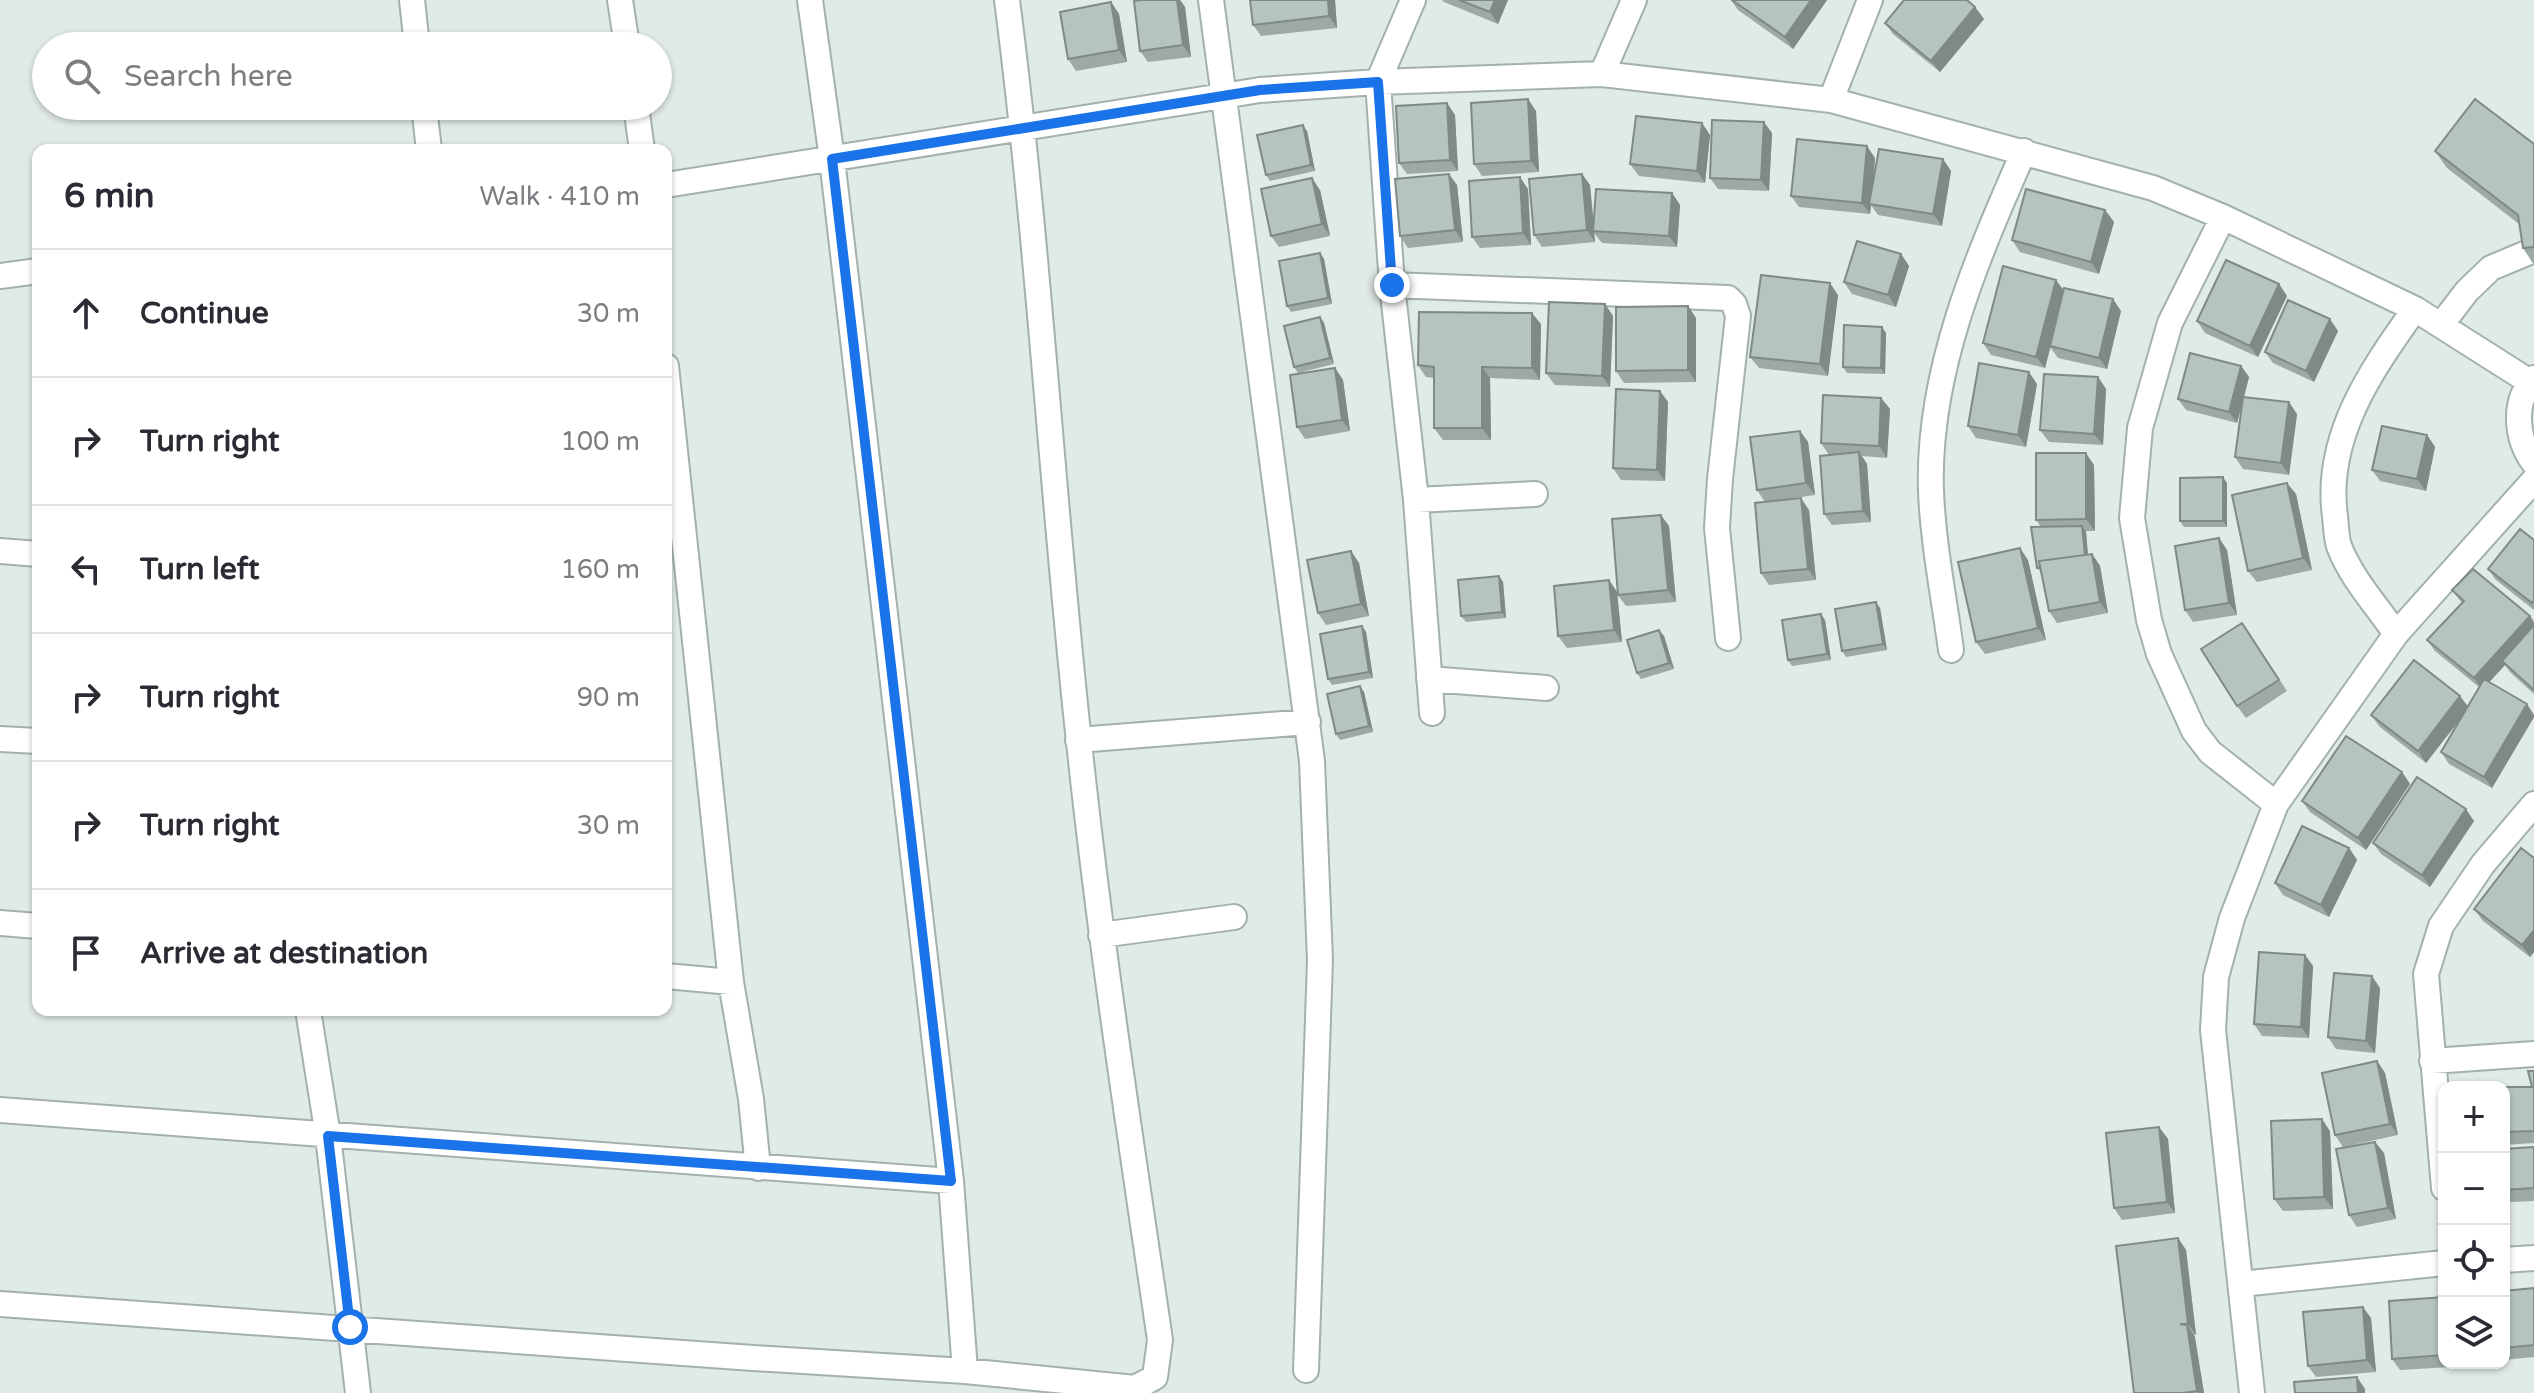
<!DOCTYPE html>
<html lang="en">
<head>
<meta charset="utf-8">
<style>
  :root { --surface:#fff; --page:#f7f7f7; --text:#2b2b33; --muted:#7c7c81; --line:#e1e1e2 }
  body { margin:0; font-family:"Varela Round",sans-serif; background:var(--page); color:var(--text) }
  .controls { position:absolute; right:24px; bottom:24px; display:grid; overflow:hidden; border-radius:16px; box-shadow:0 2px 6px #0004 }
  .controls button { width:72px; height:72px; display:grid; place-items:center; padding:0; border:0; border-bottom:2px solid var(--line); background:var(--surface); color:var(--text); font:40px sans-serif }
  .stop { position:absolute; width:24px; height:24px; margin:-18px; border:6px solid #1a73e8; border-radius:50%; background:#fff }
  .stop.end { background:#1a73e8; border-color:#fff; box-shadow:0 2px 8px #0008 }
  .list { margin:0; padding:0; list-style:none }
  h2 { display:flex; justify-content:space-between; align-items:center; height:104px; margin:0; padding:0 32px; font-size:34px }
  h2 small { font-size:26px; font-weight:400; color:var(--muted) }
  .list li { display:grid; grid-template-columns:52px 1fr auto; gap:24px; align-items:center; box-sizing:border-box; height:128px; padding:0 32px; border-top:2px solid var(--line) }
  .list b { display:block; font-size:30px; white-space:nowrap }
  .list em { font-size:26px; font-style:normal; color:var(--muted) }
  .icon { flex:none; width:44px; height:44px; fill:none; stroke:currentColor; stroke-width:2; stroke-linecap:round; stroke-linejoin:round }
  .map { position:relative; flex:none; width:2534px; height:1393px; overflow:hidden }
  .search { position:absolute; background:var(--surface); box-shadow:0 2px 6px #0004; left:32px; top:32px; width:640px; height:88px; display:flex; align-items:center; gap:20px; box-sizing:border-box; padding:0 28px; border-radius:44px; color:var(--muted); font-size:30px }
  .panel { position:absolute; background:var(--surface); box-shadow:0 2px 6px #0004; left:32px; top:144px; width:640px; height:872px; border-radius:16px }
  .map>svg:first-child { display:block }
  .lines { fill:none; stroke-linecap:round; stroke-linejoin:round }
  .minor-casing { stroke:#a3b1ad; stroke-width:28 }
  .minor { stroke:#fff; stroke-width:24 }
  .wall { fill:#9da9a4 }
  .shaded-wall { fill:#7f8986 }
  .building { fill:#b6c4bf; stroke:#7f8986; stroke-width:2 }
  .route { stroke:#1a73e8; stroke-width:10 }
</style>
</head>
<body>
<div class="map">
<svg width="2534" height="1393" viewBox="0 0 2534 1393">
  <rect width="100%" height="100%" fill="#e0eae6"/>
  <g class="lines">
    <!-- minor casing -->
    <g class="minor-casing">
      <path id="minor" d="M412,0L417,46
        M620,0L627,46
        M810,0L832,159L951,1181L965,1371
        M1211,0L1312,761L1320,960L1306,1370
        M1413,0L1378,82L1392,285L1416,500L1432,713
        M1602,74L1634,0
        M1831,100L1870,0
        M424,106L429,150
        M636,106L642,150
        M666,185L1260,90L1378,82L1602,74L1831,100L2153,188L2223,217L2415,309L2530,382
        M2223,217L2170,323L2140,428L2132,518L2149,620L2159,654L2194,731L2210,752L2276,804
        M0,276L38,271
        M1392,285L1728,298L1734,304L1738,316L1720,479L1717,528L1728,638
        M2441,325L2467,291L2491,268L2534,250
        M666,366L731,982L751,1099L758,1168
        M2534,378C2512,402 2516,439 2534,463
        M1416,500L1535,494
        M0,551L38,554
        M2396,634C2377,606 2351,578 2339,546C2336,537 2336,525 2335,516C2324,437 2372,369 2415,309
        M1951,650C1944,597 1933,544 1931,491C1927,372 1977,258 2024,151
        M1429,679L1546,688
        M0,739L38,741
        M1078,740L1308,722
        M0,923L38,926
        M1101,935L1234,917
        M666,976L731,982
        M308,1010L328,1136L358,1393
        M2432,1061L2534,1054
        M0,1110L951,1181
        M2444,1188L2426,974L2441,926L2483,864L2534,804
        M2504,1260L2534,1258
        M2241,1284L2444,1263
        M0,1304L753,1358L965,1371L1135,1388L1155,1377L1160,1340C1131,1141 1100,942 1079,742C1052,495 1039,247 1007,0
        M2252,1393L2213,1030L2216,977L2232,918L2276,804L2396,634L2534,480"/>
    </g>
    <!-- minor -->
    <use href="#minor" class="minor"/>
  </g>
  <!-- wall -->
  <path class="wall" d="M1142,0H1180L1185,7L1191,57L1148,62L1140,51Z
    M1250,0H1335L1337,28L1261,36L1253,25Z
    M1442,0H1508L1498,24L1444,2Z
    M1731,0H1827L1793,49L1738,10Z
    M1111,2L1119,14L1127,62L1076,71L1068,59Z
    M1975,7L1984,19L1940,72L1893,34L1885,23Z
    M1447,103L1455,115L1458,171L1407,174L1399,163Z
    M1536,111L1539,172L1482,176L1474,164Z
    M1702,123L1710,135L1705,183L1639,176L1630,164Z
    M1307,131L1315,171L1270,181L1266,175Z
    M1772,133L1769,191L1718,189L1710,178Z
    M2534,144V265L2523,248L2519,224L2447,168L2435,151Z
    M1875,158L1873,182L1943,159L1951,171L1942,226L1878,215L1871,205L1870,214L1799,207L1791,196Z
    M1582,174L1590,185L1594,225L1672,193L1680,205L1677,247L1602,243L1594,233L1595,242L1542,247L1534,235Z
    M1457,185L1463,242L1408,248L1400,236Z
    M1528,189L1531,245L1480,248L1472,237Z
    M1320,190L1330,236L1279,247L1271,236Z
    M2105,210L2114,222L2099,274L2020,252L2012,240Z
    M1320,253L1324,259L1332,304L1291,312L1287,306Z
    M1901,254L1909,266L1896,307L1852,294L1844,282Z
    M2279,284L2287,296L2258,357L2205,333L2197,321Z
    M2064,291L2121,311L2107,369L2058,358L2050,347L2045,368L1991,355L1983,343Z
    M1838,295L1828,376L1759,368L1750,357Z
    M1605,304L1613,316L1610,387L1555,385L1546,373Z
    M1688,306L1696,318V382L1624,383L1616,371Z
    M1320,317L1324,323L1334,364L1298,373L1294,367Z
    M1541,324L1540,380L1490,378L1491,440H1443L1434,428V378L1426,377L1418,365Z
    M1882,327L1886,333L1885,374L1847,373L1843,367Z
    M2338,331L2314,382L2273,363L2265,352Z
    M2241,366L2249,377L2244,397L2297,414L2289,475L2243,469L2235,457L2242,404L2237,423L2186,410L2178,399Z
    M1335,368L1343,380L1350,431L1305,439L1297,427Z
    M2098,377L2106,389L2103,445L2049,442L2040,430Z
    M2037,384L2026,447L1976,438L1968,426Z
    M1660,391L1668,402L1665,481L1621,480L1613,468Z
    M1881,398L1890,409L1887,458L1862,456L1867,464L1871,522L1832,525L1824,514L1829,455L1821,443Z
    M1800,431L1808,442L1815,495L1765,502L1757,490Z
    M2427,435L2435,447L2426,491L2380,481L2372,470Z
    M2094,465L2095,531H2086L2088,555L2092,554L2100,566L2108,613L2057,623L2049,611L2042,573L2037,568L2041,527L2036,520Z
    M2227,483V527H2184L2180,521Z
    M2296,494L2312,570L2257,582L2248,571Z
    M1809,510L1816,580L1769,585L1761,573Z
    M1669,526L1676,602L1626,606L1618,595Z
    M2219,538L2227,550L2237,615L2193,622L2185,610Z
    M2534,540V610L2496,580L2488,569Z
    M1351,551L1359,563L1369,616L1326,625L1318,613Z
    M2028,560L2046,640L1985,654L1976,642Z
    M1499,576L1503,582L1506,618L1466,622L1461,616Z
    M1609,580L1617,592L1622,642L1567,648L1558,636Z
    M2452,590L2534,622V694L2510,672L2505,665L2489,682L2534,715V717L2492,788L2449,764L2441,752L2461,717L2426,763L2380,727L2371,715L2460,696L2468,707L2479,687L2435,651L2427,640L2462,603Z
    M1880,608L1887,650L1846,657L1842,651Z
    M1825,620L1831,660L1792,666L1788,660Z
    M2242,623L2287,691L2246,718L2237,706Z
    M1362,626L1366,632L1373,678L1332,685L1328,679Z
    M1664,636L1674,669L1641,679L1637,673Z
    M1364,692L1373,732L1340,740L1336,734Z
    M2402,772L2410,784L2366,850L2310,812L2302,801Z
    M2474,821L2430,887L2381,854L2373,843Z
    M2349,848L2357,860L2329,917L2283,895L2275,883Z
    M2534,858V952L2530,957L2483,921L2474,909Z
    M2305,955L2313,966L2309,1038L2262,1036L2254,1024Z
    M2380,988L2375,1053L2336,1049L2328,1037Z
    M2377,1061L2385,1073L2398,1135L2343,1147L2335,1135Z
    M2534,1071V1143L2504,1145V1087H2532Z
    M2159,1127L2168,1139L2175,1213L2122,1220L2114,1208Z
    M2330,1131L2333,1209L2283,1211L2274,1199Z
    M2534,1147V1201L2510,1202L2504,1193V1149Z
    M2384,1153L2396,1219L2357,1227L2349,1215Z
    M2178,1238L2186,1250L2196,1335H2194L2204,1393H2134Z
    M2534,1288V1357L2504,1360V1291Z
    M2444,1297V1363H2467V1366L2400,1370L2392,1359Z
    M2371,1318L2376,1372L2316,1377L2308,1366Z"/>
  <!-- shaded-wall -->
  <path class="shaded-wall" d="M1177,0H1180L1185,7L1191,57L1183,45Z
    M1328,0H1335L1337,28L1329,16Z
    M1495,0H1508L1498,24L1490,12Z
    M1811,0H1827L1793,49L1785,37Z
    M1111,2L1119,14L1127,62L1119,50Z
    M1975,7L1984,19L1940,72L1931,61Z
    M1528,99L1536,111L1539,172L1531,161Z
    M1447,103L1455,115L1458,171L1450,160Z
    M1764,122L1772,133L1769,191L1761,180Z
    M1702,123L1710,135L1705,183L1697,171Z
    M1303,125L1307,131L1315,171L1311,165Z
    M1867,146L1875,158L1871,204H1869L1871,205L1870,214L1862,203Z
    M1943,159L1951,171L1942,226L1933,214Z
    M1449,174L1457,185L1463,242L1455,230Z
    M1582,174L1590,185L1595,242L1587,230Z
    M1520,177L1528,189L1531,245L1523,233Z
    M1312,178L1320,190L1330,236L1322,224Z
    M1672,193L1680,205L1677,247L1669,236Z
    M2105,210L2114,222L2099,274L2091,262Z
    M1320,253L1324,259L1332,304L1328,298Z
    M1901,254L1909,266L1896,307L1888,295Z
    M2056,280L2065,292L2045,368L2036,357Z
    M1830,283L1838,295L1828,376L1820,364Z
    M2279,284L2287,296L2258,357L2250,346Z
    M2113,299L2121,311L2107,369L2099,358Z
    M1605,304L1613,316L1610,387L1602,376Z
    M1688,306L1696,318V382L1688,370Z
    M1532,313L1541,324L1540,380L1532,368Z
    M1320,317L1324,323L1334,364L1330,358Z
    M2330,319L2338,331L2314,382L2306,371Z
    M1882,327L1886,333L1885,374L1881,368Z
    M2241,366L2249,377L2237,423L2229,412Z
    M1482,367L1490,378L1491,440L1482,428Z
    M1335,368L1343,380L1350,431L1342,420Z
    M2029,372L2037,384L2026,447L2018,435Z
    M2098,377L2106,389L2103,445L2094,434Z
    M1660,391L1668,402L1665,481L1657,470Z
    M1881,398L1890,409L1887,458L1879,446Z
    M2289,402L2297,414L2289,475L2281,463Z
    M1800,431L1808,442L1815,495L1806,483Z
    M2427,435L2435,447L2426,491L2417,479Z
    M1859,452L1867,464L1871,522L1863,511Z
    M2086,453L2094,465L2095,531L2086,519Z
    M2223,477L2227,483V527L2223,521Z
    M2287,483L2296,494L2312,570L2303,558Z
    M1801,498L1809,510L1816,580L1808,569Z
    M1661,515L1669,526L1676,602L1668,590Z
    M2082,526L2086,532L2089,567L2085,561Z
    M2219,538L2227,550L2237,615L2229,603Z
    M2020,548L2028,560L2046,640L2038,628Z
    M1351,551L1359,563L1369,616L1361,604Z
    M2092,554L2100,566L2108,613L2100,602Z
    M1499,576L1503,582L1506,618L1502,612Z
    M1609,580L1617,592L1622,642L1614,630Z
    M1876,602L1880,608L1887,650L1883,644Z
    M1821,614L1825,620L1831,660L1827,654Z
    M2530,616L2534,622V633L2502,661L2505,665L2482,690L2474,678Z
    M1362,626L1366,632L1373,678L1369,672Z
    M1659,630L1664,636L1674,669L1669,663Z
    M1360,686L1364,692L1373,732L1369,726Z
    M2460,696L2469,708L2426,763L2418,751Z
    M2527,704L2534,715V717L2492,788L2484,777Z
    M2402,772L2410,784L2366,850L2358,838Z
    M2466,809L2474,821L2430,887L2422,875Z
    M2349,848L2357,860L2329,917L2321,905Z
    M2534,930V952L2530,957L2522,945Z
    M2305,955L2313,966L2309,1038L2301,1027Z
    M2372,976L2380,988L2375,1053L2366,1041Z
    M2377,1061L2385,1073L2398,1135L2390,1124Z
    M2322,1119L2330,1131L2333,1209L2324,1197Z
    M2159,1127L2168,1139L2175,1213L2167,1202Z
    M2375,1142L2384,1153L2396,1219L2388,1208Z
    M2178,1238L2186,1250L2196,1335L2188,1324Z
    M2363,1307L2371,1318L2376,1372L2367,1360Z
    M2187,1325L2195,1337L2204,1393H2199L2197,1391Z
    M2357,1377L2365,1389V1393H2358Z"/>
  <!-- building -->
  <path class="building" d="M1142,0H1177L1183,45L1140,51L1134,1Z
    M1250,0H1328L1329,16L1253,25Z
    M1459,0H1495L1490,12Z
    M1732,0H1811L1785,37Z
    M1904,0H1967L1975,7L1931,61L1885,23Z
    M1111,2L1119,50L1068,59L1060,12Z
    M1528,99L1531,161L1474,164L1471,103Z
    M2475,99L2534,144V247L2523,248L2518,215L2435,151Z
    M1447,103L1450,160L1399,163L1396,106Z
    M1636,116L1702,123L1697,171L1630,164Z
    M1712,120L1764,122L1761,180L1710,178Z
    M1303,125L1311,165L1266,175L1257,135Z
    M1797,139L1867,146L1862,203L1791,196Z
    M1879,149L1943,159L1933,214L1869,204Z
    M1449,174L1455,230L1400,236L1395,179Z
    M1582,174L1587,230L1534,235L1529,179Z
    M1520,177L1523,233L1472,237L1469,181Z
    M1312,178L1322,224L1271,236L1261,189Z
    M1596,189L1672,193L1669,236L1593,231Z
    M2026,189L2105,210L2091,262L2012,240Z
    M1857,241L1901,254L1888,295L1844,282Z
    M1320,253L1328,298L1287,306L1279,261Z
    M2226,260L2279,284L2250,346L2197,321Z
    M2003,266L2056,280L2036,357L1983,343Z
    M1761,275L1830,283L1820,364L1750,357Z
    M2064,288L2113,299L2099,358L2050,346Z
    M2288,300L2330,319L2306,371L2265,352Z
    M1549,302L1605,304L1602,376L1546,373Z
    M1688,306V370L1616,371V307Z
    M1419,312L1532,313V368L1482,367V428H1434V367L1418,365Z
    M1320,317L1330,358L1294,367L1284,326Z
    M1844,325L1882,327L1881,368L1843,367Z
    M2190,353L2241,366L2229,412L2178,399Z
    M1979,363L2029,372L2018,435L1968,426Z
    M1335,368L1342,420L1297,427L1290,375Z
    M2044,374L2098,377L2094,434L2040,430Z
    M1616,389L1660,391L1657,470L1613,468Z
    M1823,395L1881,398L1879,446L1821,443Z
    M2243,397L2289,402L2281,463L2235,457Z
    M2382,426L2427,435L2417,479L2372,470Z
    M1800,431L1806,483L1757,490L1750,437Z
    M1859,452L1863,511L1824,514L1820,456Z
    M2036,453H2086V519L2036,520Z
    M2223,477V521H2180V478Z
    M2287,483L2303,558L2248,571L2232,495Z
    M1801,498L1808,569L1761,573L1755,503Z
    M1661,515L1668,590L1618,595L1612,519Z
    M2082,526L2085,555L2039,561L2040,567L2037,568L2031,527Z
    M2520,529L2534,540V600L2532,603L2488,569Z
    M2219,538L2229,603L2185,610L2175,546Z
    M2020,548L2038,628L1976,642L1958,562Z
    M1351,551L1361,604L1318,613L1307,560Z
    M2092,554L2100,602L2049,611L2039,561Z
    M2473,569L2530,616L2474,678L2427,640L2464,601L2452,590Z
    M1499,576L1502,612L1461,616L1458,580Z
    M1609,580L1614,630L1558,636L1554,586Z
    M1876,602L1883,644L1842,651L1835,609Z
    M1821,614L1827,654L1788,660L1782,620Z
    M2242,623L2279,680L2237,706L2201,649Z
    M2534,625V690L2502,661Z
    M1362,626L1369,672L1328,679L1320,634Z
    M1659,630L1669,663L1637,673L1627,640Z
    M2414,660L2460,696L2418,751L2371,715Z
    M2484,679L2527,704L2484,777L2441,752Z
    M1360,686L1369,726L1336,734L1327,694Z
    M2346,736L2402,772L2358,838L2302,801Z
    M2417,777L2466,809L2422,875L2373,843Z
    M2302,826L2349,848L2321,905L2275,883Z
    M2521,848L2534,858V930L2522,945L2474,909Z
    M2259,952L2305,955L2301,1027L2254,1024Z
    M2334,973L2372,976L2366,1041L2328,1037Z
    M2377,1061L2390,1124L2335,1135L2322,1073Z
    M2528,1071H2534V1131L2504,1132V1087H2532Z
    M2322,1119L2324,1197L2274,1199L2271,1121Z
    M2159,1127L2167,1202L2114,1208L2106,1133Z
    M2375,1142L2388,1208L2349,1215L2336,1149Z
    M2534,1147V1188L2504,1190V1149Z
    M2178,1238L2188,1324H2180L2187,1325L2197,1391L2183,1393H2134L2116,1246Z
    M2534,1288V1345L2504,1348V1291Z
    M2444,1297V1355L2392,1359L2389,1301Z
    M2363,1307L2367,1360L2308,1366L2303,1312Z
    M2357,1377L2358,1393H2295L2294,1382Z"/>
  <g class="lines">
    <!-- route -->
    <path class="route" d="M350,1327L328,1136L951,1181L832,159L1260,90L1378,82L1392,285"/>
  </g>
</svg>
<div class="controls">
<button>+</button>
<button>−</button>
<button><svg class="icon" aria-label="locate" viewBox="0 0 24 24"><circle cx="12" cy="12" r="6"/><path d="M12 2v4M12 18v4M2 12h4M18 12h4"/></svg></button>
<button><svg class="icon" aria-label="layers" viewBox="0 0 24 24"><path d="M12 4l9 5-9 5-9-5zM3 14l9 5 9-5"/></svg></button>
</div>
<div class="stop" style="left:350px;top:1327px"></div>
<div class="stop end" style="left:1392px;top:285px"></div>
<div class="search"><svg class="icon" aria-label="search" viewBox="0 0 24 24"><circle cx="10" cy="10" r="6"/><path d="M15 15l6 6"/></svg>Search here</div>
<section class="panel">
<h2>6 min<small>Walk · 410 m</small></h2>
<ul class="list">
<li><svg class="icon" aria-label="ahead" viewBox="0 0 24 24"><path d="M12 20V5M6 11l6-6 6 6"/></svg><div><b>Continue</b></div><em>30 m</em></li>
<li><svg class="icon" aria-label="right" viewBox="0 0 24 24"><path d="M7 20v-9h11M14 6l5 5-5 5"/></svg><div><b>Turn right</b></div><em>100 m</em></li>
<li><svg class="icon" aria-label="left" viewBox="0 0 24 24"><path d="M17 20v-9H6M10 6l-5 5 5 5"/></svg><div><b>Turn left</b></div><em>160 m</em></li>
<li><svg class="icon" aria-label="right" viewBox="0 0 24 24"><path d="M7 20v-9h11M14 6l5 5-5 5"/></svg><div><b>Turn right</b></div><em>90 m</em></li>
<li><svg class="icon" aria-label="right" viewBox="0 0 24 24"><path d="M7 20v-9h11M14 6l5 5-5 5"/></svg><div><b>Turn right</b></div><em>30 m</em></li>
<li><svg class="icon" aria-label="arrive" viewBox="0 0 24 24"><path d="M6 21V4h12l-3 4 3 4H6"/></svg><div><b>Arrive at destination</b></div></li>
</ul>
</section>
</div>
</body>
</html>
